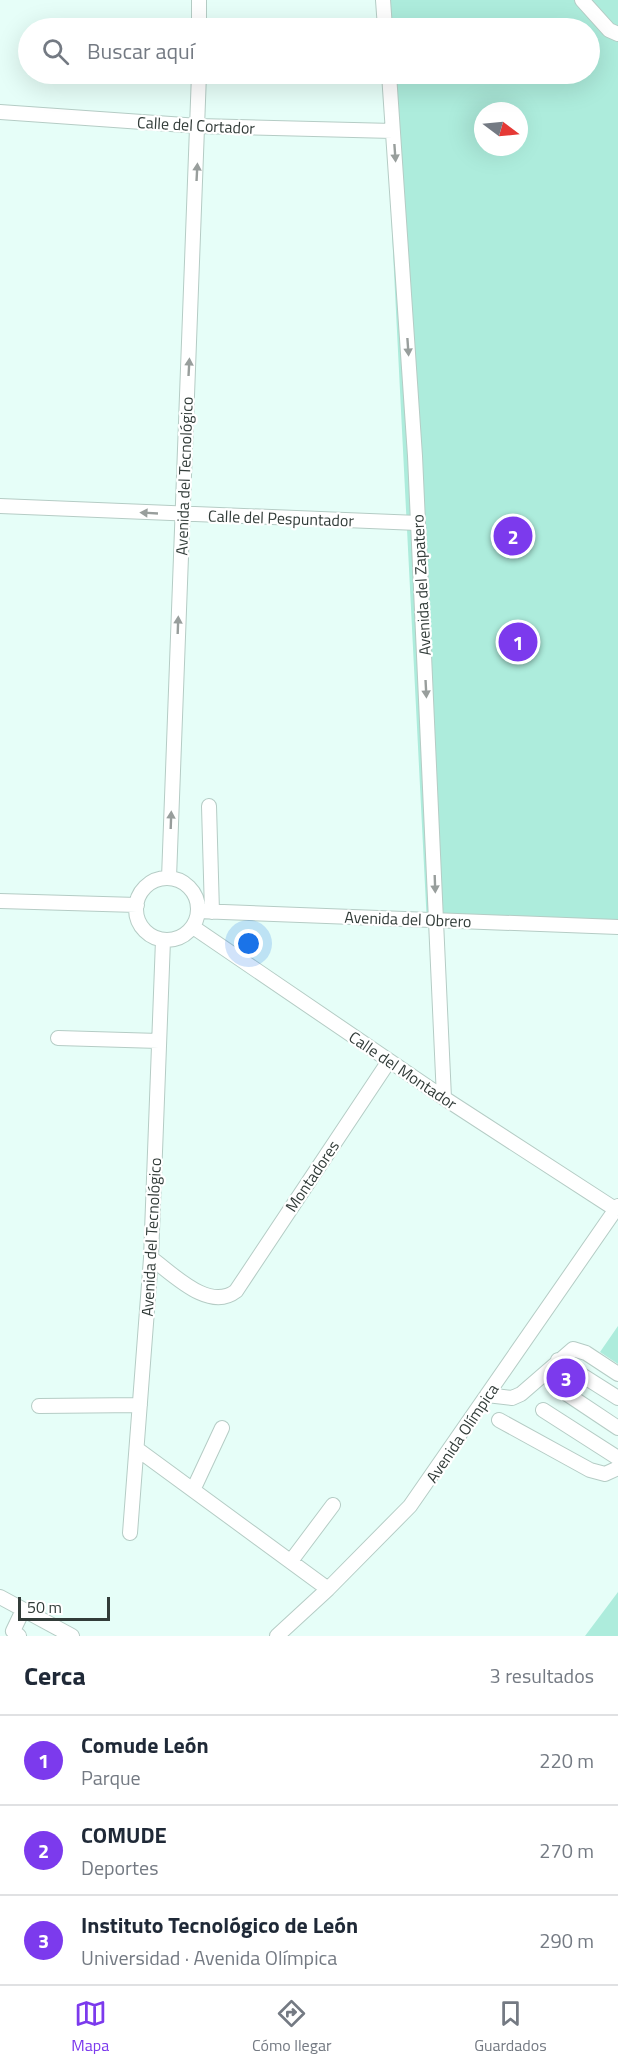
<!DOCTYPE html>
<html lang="es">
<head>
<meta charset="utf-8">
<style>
  :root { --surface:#fff; --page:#f2f2f3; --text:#1f2937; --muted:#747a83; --line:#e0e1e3; --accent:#7c3aed }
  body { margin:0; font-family:"Titillium Web",sans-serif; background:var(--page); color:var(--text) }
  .compass { position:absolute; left:474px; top:102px; width:54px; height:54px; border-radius:50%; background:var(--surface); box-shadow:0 6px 24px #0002; rotate:106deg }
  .scale { position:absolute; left:18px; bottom:15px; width:92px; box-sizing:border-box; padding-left:6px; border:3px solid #323c39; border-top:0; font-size:16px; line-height:21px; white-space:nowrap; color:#323c39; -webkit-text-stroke:4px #fff; paint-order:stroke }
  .you { position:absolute; left:249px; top:944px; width:21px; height:21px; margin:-15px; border:4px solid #fff; border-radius:50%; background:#1a73e8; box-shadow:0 0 0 9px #1a73e833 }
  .badge { display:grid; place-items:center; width:39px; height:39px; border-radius:50%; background:var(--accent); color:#fff; font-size:20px; font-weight:700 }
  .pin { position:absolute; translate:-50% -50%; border:3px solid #fff; box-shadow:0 2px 6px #0006 }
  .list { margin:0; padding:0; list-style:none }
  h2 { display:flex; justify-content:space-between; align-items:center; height:78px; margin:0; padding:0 24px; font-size:26px }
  h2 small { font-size:20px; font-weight:400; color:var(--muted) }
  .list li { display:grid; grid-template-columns:39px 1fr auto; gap:18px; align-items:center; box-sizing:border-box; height:90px; padding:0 24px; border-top:2px solid var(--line) }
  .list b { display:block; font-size:22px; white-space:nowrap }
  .list p { margin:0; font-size:20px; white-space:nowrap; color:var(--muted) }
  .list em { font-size:20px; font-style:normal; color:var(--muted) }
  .icon { flex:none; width:33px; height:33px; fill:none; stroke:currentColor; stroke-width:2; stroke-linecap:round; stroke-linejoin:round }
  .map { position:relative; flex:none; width:618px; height:1636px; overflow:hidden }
  .search { position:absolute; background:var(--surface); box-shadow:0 6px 24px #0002; left:18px; right:18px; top:18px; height:66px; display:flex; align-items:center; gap:15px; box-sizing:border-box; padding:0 21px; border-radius:33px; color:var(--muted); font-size:22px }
  .sheet { height:348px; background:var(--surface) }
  nav { display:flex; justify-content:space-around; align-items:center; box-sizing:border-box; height:84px; border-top:2px solid var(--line); background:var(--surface); font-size:16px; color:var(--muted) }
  nav a { display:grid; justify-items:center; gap:3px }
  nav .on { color:var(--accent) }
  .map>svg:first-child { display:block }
  .green { fill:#adecdc; fill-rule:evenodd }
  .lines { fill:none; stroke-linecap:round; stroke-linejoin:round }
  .minor-casing { stroke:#b5ccc5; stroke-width:16 }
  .minor { stroke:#fff; stroke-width:14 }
  .oneway { fill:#989e9c }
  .labels { text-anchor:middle; stroke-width:4.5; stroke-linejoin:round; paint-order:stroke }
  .street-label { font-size:16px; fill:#323c39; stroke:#fff }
</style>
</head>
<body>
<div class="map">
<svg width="618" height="1636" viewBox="0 0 618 1636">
  <rect width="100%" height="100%" fill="#e6fef8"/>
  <!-- green -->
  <path class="green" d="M380,0H618V925H427L384,74H590V28H381ZM483,111H519V147H483Z
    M618,1326V1364L600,1352Z
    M618,1592V1636H585Z"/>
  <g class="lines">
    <!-- minor casing -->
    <g class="minor-casing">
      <path id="minor" d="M199,0V28
        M383,0L385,28
        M582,0L609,30L618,34
        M389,74L415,456L444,1098
        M0,112L199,126L393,131
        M0,506L418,523
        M209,806L212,912
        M169,878L199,74
        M136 909a31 31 0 1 1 62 0a31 31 0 1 1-62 0Z
        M0,901L137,905
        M198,911L618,927
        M193,927L444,1098L615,1209
        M58,1038L159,1041
        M151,1258C173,1274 209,1312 236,1291L389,1061
        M558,1360L618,1398
        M561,1390L618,1428
        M487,1395L512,1398L521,1394L573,1349L586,1353L618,1374
        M39,1406L140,1405
        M543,1410L618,1458
        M499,1420L590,1470L605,1474L618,1468
        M137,1449L328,1589
        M194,1488L222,1428
        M130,1533L151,1258L163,940
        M291,1561L333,1505
        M0,1597L72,1636
        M19,1636L13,1631L23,1610
        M277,1636L328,1589L410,1506L618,1206"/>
    </g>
    <!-- minor -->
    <use href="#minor" class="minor"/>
  </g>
  <!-- one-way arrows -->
  <defs><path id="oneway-solid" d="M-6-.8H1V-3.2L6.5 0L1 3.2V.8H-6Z" transform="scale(1.5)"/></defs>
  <g class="oneway">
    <use href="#oneway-solid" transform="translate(395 153) rotate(86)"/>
    <use href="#oneway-solid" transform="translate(197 172) rotate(-87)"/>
    <use href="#oneway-solid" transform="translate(408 347) rotate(86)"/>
    <use href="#oneway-solid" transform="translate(189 367) rotate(-87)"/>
    <use href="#oneway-solid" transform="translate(149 513) rotate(-177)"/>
    <use href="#oneway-solid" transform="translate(178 625) rotate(-88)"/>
    <use href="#oneway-solid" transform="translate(426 689) rotate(87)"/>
    <use href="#oneway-solid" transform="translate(171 820) rotate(-88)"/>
    <use href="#oneway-solid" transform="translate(435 884) rotate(88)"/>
  </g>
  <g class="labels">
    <!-- street labels -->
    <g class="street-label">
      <text transform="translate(196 125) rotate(3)" y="6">Calle del Cortador</text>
      <text transform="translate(184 476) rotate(-88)" y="6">Avenida del Tecnológico</text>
      <text transform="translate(281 518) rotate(2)" y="6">Calle del Pespuntador</text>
      <text transform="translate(421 585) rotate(-93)" y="6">Avenida del Zapatero</text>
      <text transform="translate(408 919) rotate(2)" y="6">Avenida del Obrero</text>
      <text transform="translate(403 1070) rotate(34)" y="6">Calle del Montador</text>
      <text transform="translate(312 1176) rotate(-56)" y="6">Montadores</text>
      <text transform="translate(151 1237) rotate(-87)" y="6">Avenida del Tecnológico</text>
      <text transform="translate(462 1433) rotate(-56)" y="6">Avenida Olímpica</text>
    </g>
  </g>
</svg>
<svg class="compass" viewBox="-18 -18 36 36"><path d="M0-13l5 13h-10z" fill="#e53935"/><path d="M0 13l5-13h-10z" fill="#747a83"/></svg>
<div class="scale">50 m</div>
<div class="you"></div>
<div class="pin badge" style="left:518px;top:642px">1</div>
<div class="pin badge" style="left:513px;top:536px">2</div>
<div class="pin badge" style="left:566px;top:1378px">3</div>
<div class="search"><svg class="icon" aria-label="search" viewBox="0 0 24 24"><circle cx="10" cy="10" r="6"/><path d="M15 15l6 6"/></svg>Buscar aquí</div>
</div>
<section class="sheet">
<h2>Cerca<small>3 resultados</small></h2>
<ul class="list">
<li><span class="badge">1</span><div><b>Comude León</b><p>Parque</p></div><em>220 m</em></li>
<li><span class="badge">2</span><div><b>COMUDE</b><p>Deportes</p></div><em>270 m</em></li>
<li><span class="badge">3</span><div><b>Instituto Tecnológico de León</b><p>Universidad · Avenida Olímpica</p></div><em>290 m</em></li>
</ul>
</section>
<nav>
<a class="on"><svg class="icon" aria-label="map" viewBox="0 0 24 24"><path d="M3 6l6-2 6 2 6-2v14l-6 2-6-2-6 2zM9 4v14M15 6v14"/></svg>Mapa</a>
<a><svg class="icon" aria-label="directions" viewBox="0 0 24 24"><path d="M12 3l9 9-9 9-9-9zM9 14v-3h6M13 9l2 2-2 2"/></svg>Cómo llegar</a>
<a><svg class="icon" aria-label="saved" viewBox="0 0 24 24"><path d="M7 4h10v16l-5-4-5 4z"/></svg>Guardados</a>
</nav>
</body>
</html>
